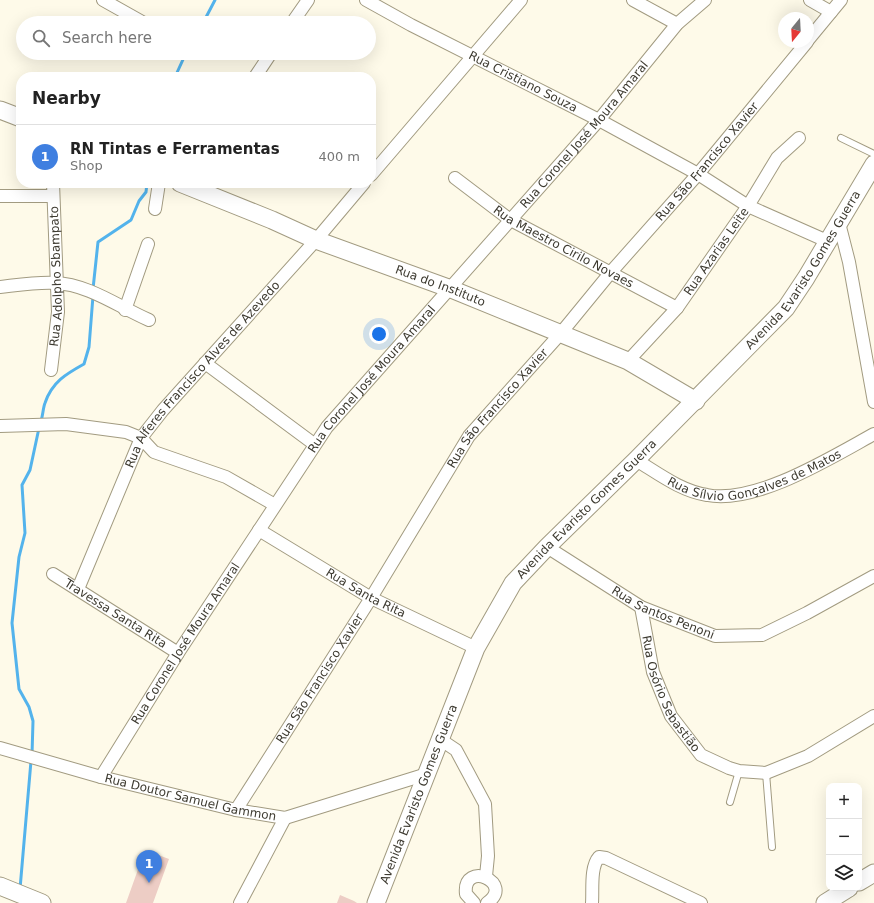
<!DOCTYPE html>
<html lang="en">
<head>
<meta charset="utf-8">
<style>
  :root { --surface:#fff; --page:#f2f2f2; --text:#222; --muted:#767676; --line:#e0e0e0; --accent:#2563eb }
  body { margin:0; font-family:"DejaVu Sans",sans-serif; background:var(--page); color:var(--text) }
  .controls { position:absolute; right:12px; bottom:12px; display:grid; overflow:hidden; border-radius:8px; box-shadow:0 4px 16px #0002 }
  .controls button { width:36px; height:36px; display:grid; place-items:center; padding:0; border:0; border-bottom:1px solid var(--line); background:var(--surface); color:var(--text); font:20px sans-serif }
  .compass { position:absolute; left:778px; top:12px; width:36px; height:36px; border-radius:50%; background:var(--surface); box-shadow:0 4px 16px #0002; rotate:198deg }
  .you { position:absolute; left:379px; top:334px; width:14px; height:14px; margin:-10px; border:3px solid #fff; border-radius:50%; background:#1a73e8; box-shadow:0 0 0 6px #1a73e833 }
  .badge { display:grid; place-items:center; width:26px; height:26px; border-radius:50%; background:var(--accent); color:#fff; font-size:13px; font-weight:700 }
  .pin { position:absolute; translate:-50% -33px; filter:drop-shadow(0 1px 2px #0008) }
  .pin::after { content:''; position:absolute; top:21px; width:14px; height:12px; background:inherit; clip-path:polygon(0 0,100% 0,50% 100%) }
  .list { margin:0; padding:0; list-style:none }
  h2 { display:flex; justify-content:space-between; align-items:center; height:52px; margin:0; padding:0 16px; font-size:17px }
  h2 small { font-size:13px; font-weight:400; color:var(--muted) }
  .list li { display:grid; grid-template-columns:26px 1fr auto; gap:12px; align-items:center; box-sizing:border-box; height:64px; padding:0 16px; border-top:1px solid var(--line) }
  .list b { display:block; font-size:15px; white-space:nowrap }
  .list p { margin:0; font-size:13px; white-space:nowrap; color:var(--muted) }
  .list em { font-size:13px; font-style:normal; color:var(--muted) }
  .icon { flex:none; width:22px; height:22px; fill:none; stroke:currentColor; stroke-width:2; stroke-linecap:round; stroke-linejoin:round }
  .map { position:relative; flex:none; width:874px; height:903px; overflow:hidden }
  .search { position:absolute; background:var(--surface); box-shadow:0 4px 16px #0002; left:16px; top:16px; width:360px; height:44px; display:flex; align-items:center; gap:10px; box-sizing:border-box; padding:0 14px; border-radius:22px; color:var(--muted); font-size:15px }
  .panel { position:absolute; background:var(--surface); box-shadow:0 4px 16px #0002; left:16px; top:72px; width:360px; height:116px; border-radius:16px }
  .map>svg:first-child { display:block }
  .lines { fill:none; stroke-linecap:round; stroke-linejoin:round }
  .stream { stroke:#53b3ec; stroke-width:3 }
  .building { fill:#edcdc5 }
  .lane-casing { stroke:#a29b81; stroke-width:8 }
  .street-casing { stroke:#a29b81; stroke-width:14 }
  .secondary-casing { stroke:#a29b81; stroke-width:19 }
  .lane { stroke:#fff; stroke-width:6 }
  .street { stroke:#fff; stroke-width:12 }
  .secondary { stroke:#fff; stroke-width:17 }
  .labels { text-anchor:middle; stroke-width:3; stroke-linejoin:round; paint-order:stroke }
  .street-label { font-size:12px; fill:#3d3a30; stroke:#fff }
</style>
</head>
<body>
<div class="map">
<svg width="874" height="903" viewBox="0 0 874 903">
  <rect width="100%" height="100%" fill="#fefae9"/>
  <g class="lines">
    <!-- stream -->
    <path class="stream" d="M203,23L215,0
      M175,77L186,53
      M93,289L98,242L131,220L139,201L146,192L147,183
      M41,421C43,415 43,408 45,403C52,382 66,374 84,364L89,347L93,296
      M32,755L33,721L29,707L19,689L12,623L19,557L25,533L22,485L30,470L39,428
      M20,889L31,761"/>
  </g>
  <!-- building -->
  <path class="building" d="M145,850L169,859L153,903H126Z
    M340,895L354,901L357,903H337Z"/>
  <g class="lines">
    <!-- lane casing -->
    <g class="lane-casing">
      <path id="lane" d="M841,138L874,154
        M766,773L772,847
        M730,802L739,771"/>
    </g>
    <!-- street casing -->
    <g class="street-casing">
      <g id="street">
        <path d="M103,0L144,23"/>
        <path id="s1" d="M366,0L411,25L599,120L698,174L748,206L827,241"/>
        <path d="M633,0L677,24"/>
        <path d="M810,0L831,12"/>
        <path d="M292,23L308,0"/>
        <path d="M808,40L841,0"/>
        <path d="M255,77L271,53"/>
        <path d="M371,175L521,0"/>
        <path id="s2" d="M455,178L509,219L677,308"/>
        <path d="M0,196H53"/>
        <path d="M155,209L159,183"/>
        <path d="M839,223L849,262L874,402"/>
        <path d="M0,287C18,285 37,282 55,283C88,284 119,307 149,320"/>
        <path d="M125,310L148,244"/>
        <path id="s3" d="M628,361L677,308L748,206L777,158L799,138"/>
        <path d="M205,363L314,444"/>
        <path id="s4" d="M51,370L58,312L53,183"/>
        <path d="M0,426L66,424L126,432L141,438L154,452L226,477L275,505"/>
        <path id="s5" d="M636,460C659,474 681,491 707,495C755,505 832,457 874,434"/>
        <path id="s6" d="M259,530L371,598L476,648"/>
        <path id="s7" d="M547,547L641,607L715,636L762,635L807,613L874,576"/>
        <path id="s8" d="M53,574L178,653"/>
        <path id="s9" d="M78,589L141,438L163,410L316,240L364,183"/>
        <path id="s10" d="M641,607L653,672L671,716L701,755L729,768L739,771L766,773L808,756L874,716"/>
        <path d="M441,740L456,750L485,804L488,856L486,876"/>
        <path id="s11" d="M0,748L101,777L236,810L285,818L427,774"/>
        <path id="s12" d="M101,777L178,653L327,427L599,120L677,24L705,0"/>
        <path id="s13" d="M236,810L371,598L469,436L561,333L611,272L698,174L807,42"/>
        <path d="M240,903L285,818"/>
        <path d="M474,903L466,894C462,859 516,883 487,903"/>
        <path d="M592,903C593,890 590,867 599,857L606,858L701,903"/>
      </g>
    </g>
    <!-- secondary casing -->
    <g class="secondary-casing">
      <g id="secondary">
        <path d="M0,110L21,118"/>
        <path id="s14" d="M180,183L272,220L316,240L451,289L628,361L696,401"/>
        <path d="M859,882L874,873"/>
        <path d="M0,886L42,903"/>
        <path id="s15" d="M376,903L476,648L513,583L547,547L636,460L786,308L806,278L874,164"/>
        <path d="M825,903L849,888"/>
      </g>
    </g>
    <!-- lane -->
    <use href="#lane" class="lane"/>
    <!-- street -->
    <use href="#street" class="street"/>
    <!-- secondary -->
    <use href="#secondary" class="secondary"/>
  </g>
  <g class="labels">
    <!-- street labels -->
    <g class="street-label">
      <text dy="4" stroke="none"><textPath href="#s1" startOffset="177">Rua Cristiano Souza</textPath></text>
      <text dy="4" stroke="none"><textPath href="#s12" startOffset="806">Rua Coronel José Moura Amaral</textPath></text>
      <text dy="4" stroke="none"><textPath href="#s13" startOffset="804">Rua São Francisco Xavier</textPath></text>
      <text dy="4" stroke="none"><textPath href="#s2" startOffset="129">Rua Maestro Cirilo Novaes</textPath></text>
      <text dy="4" stroke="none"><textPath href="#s3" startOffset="141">Rua Azarias Leite</textPath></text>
      <text dy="4" stroke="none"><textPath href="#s15" startOffset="777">Avenida Evaristo Gomes Guerra</textPath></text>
      <text dy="4" stroke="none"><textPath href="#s4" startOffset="94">Rua Adolpho Sbampato</textPath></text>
      <text dy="4" stroke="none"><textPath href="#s14" startOffset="280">Rua do Instituto</textPath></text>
      <text dy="4" stroke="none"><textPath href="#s9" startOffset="251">Rua Alferes Francisco Alves de Azevedo</textPath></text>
      <text dy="4" stroke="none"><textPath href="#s12" startOffset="482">Rua Coronel José Moura Amaral</textPath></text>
      <text dy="4" stroke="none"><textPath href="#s13" startOffset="480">Rua São Francisco Xavier</textPath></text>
      <text dy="4" stroke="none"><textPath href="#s5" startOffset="130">Rua Sílvio Gonçalves de Matos</textPath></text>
      <text dy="4" stroke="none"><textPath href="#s15" startOffset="453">Avenida Evaristo Gomes Guerra</textPath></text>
      <text dy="4" stroke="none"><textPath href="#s6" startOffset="124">Rua Santa Rita</textPath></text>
      <text dy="4" stroke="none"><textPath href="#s7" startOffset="134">Rua Santos Penoni</textPath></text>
      <text dy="4" stroke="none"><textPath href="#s8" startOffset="74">Travessa Santa Rita</textPath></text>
      <text dy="4" stroke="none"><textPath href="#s12" startOffset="158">Rua Coronel José Moura Amaral</textPath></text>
      <text dy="4" stroke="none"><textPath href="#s13" startOffset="156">Rua São Francisco Xavier</textPath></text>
      <text dy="4" stroke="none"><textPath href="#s10" startOffset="93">Rua Osório Sebastião</textPath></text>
      <text dy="4" stroke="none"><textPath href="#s15" startOffset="117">Avenida Evaristo Gomes Guerra</textPath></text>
      <text dy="4" stroke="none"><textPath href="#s11" startOffset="197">Rua Doutor Samuel Gammon</textPath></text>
    </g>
  </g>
</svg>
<div class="controls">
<button>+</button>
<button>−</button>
<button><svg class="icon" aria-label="layers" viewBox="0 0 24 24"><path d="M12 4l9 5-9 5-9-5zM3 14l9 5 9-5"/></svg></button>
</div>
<svg class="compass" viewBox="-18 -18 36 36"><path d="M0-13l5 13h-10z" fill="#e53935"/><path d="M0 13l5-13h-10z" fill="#767676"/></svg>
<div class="you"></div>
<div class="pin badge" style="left:149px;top:883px;background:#3f7fe0">1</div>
<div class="search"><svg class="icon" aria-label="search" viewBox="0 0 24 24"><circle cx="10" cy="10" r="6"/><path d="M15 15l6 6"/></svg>Search here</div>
<section class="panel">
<h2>Nearby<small></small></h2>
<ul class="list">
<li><span class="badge" style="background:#3f7fe0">1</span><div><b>RN Tintas e Ferramentas</b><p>Shop</p></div><em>400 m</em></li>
</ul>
</section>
</div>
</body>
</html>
